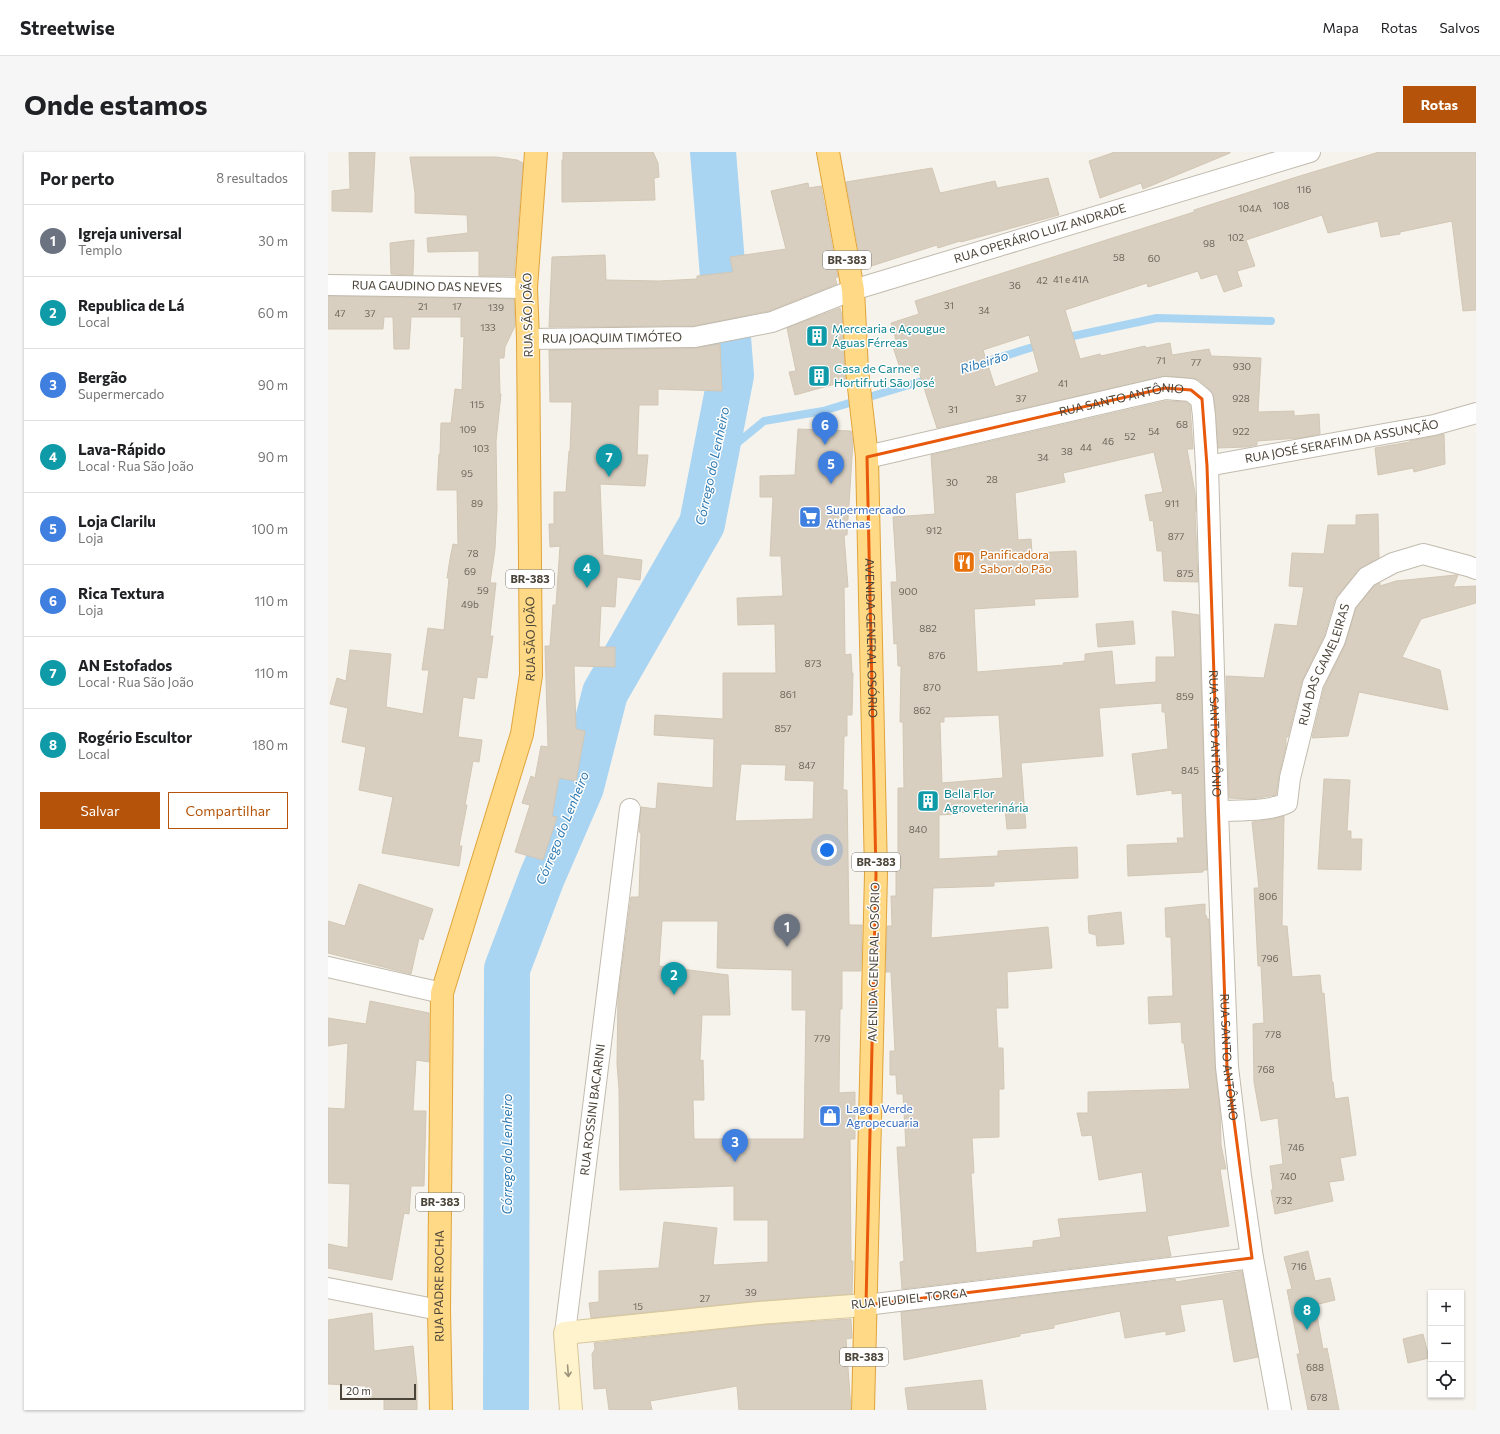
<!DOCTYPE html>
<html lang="pt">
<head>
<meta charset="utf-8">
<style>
  :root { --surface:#fff; --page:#f6f6f6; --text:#202124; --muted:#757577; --line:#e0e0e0; --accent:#b45309 }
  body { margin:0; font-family:Commissioner,sans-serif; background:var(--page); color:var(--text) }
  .controls { position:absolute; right:12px; bottom:12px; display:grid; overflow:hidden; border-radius:0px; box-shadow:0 1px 3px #0004 }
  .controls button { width:36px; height:36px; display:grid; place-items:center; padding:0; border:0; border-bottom:1px solid var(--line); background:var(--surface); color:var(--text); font:20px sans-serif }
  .scale { position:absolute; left:12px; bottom:10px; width:76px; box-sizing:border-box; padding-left:4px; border:2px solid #4b4439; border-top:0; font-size:11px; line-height:14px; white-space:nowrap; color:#4b4439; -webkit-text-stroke:3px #fff; paint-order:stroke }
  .you { position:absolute; left:499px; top:698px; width:14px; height:14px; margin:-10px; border:3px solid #fff; border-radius:50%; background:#1a73e8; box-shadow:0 0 0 6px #1a73e833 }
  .badge { display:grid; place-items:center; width:26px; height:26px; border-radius:50%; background:var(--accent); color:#fff; font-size:13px; font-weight:700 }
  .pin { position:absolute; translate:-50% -33px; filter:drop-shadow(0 1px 2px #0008) }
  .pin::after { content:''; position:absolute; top:21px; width:14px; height:12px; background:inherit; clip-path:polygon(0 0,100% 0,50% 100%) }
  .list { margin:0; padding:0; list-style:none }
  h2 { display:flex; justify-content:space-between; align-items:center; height:52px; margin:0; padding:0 16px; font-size:17px }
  h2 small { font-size:13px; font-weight:400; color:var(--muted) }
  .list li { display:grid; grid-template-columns:26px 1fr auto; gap:12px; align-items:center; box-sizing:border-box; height:72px; padding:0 16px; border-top:1px solid var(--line) }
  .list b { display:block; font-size:15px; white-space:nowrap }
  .list p { margin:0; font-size:13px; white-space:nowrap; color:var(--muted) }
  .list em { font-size:13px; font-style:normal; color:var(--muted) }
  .actions { display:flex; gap:8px; padding:12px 16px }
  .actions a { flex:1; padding:9px 0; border:1px solid var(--accent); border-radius:0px; text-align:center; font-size:14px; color:var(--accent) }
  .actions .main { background:var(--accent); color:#fff }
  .icon { flex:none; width:22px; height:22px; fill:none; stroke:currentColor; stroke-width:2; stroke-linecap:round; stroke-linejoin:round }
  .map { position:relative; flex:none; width:1148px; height:1258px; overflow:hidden; border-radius:0px }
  header { display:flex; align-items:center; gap:24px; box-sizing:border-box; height:56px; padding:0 20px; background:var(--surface); border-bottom:1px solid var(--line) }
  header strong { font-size:19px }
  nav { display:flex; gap:22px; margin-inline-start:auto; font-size:14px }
  .intro { display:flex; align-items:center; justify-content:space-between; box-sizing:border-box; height:96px; padding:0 24px }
  h1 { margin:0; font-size:28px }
  .button { padding:10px 18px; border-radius:0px; background:var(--accent); color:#fff; font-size:14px; font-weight:700 }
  main { display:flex; gap:24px; padding:0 24px }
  aside { flex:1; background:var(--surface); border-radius:0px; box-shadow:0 1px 3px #0004 }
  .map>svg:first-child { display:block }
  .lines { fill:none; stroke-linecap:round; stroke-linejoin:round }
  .stream { stroke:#a9d4f2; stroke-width:8 }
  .river { stroke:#a9d4f2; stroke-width:46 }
  .building { fill:#d8cfc1; stroke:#d3c7b4; fill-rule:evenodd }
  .minor-casing { stroke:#c2bbae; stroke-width:22 }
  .tertiary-casing { stroke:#c2bbae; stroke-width:24 }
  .secondary-casing { stroke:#d6c79b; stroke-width:24 }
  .trunk-casing { stroke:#e0a43c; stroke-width:24 }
  .minor { stroke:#fff; stroke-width:20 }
  .tertiary { stroke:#fff; stroke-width:22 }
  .secondary { stroke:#fff3cd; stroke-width:22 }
  .trunk { stroke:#ffd985; stroke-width:22 }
  .oneway { stroke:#9c937c }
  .marked { fill:none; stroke:#e8590c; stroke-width:3; stroke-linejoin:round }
  .labels { text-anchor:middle; stroke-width:3; stroke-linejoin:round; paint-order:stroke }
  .number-label { font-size:10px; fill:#6e675b }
  .shield { fill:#fff; stroke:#817c74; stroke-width:1 }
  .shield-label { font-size:11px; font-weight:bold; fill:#4b4439 }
  .street-label { font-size:12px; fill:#4b4439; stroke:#fff }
  .culture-label { font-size:12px; fill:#0d838f; stroke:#fff; text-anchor:start }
  .shop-label { font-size:12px; fill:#366cbe; stroke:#fff; text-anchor:start }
  .food-label { font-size:12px; fill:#c56008; stroke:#fff; text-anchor:start }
  .water-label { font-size:13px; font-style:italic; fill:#2e7ab2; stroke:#fff }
</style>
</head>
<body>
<header>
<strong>Streetwise</strong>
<nav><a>Mapa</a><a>Rotas</a><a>Salvos</a></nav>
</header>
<div class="intro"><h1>Onde estamos</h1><a class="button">Rotas</a></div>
<main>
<aside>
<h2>Por perto<small>8 resultados</small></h2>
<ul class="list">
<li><span class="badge" style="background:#6b7280">1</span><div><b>Igreja universal</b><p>Templo</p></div><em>30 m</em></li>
<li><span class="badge" style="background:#0f9aa8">2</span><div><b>Republica de Lá</b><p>Local</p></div><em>60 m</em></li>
<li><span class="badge" style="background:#3f7fe0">3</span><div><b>Bergão</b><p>Supermercado</p></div><em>90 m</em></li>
<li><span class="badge" style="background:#0f9aa8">4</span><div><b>Lava-Rápido</b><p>Local · Rua São João</p></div><em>90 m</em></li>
<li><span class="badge" style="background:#3f7fe0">5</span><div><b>Loja Clarilu</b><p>Loja</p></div><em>100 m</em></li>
<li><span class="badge" style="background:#3f7fe0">6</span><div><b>Rica Textura</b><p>Loja</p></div><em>110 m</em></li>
<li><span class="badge" style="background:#0f9aa8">7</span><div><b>AN Estofados</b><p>Local · Rua São João</p></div><em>110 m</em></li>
<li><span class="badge" style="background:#0f9aa8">8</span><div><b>Rogério Escultor</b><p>Local</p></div><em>180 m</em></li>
</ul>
<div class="actions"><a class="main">Salvar</a><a>Compartilhar</a></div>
</aside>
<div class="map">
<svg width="1148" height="1258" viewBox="0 0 1148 1258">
  <rect width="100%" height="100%" fill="#f6f3ec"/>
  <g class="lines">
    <!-- stream -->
    <path class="stream" d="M736,186L829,166L943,169
      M650,212L715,192
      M386,310L436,269L495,259L604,226"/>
    <!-- river -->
    <path class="river" d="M178,1258L179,817L214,725L253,635L277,541L374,372L403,223L385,0"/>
  </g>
  <!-- building -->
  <path class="building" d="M21,0H47L44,60L4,59V39L22,37Z
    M235,0H325L330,11L331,25L326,26L327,48L234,50V8H235Z
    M787,0H902V1L815,37L813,31L772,46L761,9Z
    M1051,0H1148V158L1135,159L1124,69L1072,80V82L1053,85L1050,69L1000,81L994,63L918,88L927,114L909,119L914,134L896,140L889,122L873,127L870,119L820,135L819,131L737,158L752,207L772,202L773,204L817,194L818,196L842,191L844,203L881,197L883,204L933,206L930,260L966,259V264L991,262L992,282L972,286L929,289V293L918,295L890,296L886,246L882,238L871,228L864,226L838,224L609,276L590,217L574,222L564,192L569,191L563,171L591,162L587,149L866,60V58L962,27ZM701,183L711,220L667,235L655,198Z
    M82,5H168L189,8L195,11L186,124H151V99L100,100L99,86L140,81L139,63L87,61V41Z
    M604,16L612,41L667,29L669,36L720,26L731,63L633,90L632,89L610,96L609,93L534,117L518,30Z
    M480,31L481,36L493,34L510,125L507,126L509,132L441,159L366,174L221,175L224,105L277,103L278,128L331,129L369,127V124L405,120L402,105L458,97L443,39Z
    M86,88L85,123L63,122L62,91Z
    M0,144L186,147L187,174L177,195L176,206H171L172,242H173L168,289L169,356L167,397L162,431H168L162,484H165L159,526L149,525L146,547L135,545L130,585L154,588L151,610L145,609L137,653H139L131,694H134L131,714L54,701L65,645L31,638L38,595L14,590L20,556L2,552L9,526L18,529L22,498L63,502L58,555L95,562L101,518H94L100,476L116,478L121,426H119L122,407L125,392L130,393L129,338H109L111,302H112L113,271H123L127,237L134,238L136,184L133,185V165H83L81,197H66L65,165H56L55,177H0Z
    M512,156L514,164L518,229L467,243L461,220L468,219L459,176Z
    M392,192L394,239L330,237V253H311L309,303H320L317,334L272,332L275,403L314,408L312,428L289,425L287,455L273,454L271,495H287V515L246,514L248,577L257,579L253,601L248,629L231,626L224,664L229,665L215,708L187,700L202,653L194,651L203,624L207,626L213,594L220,595L217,494H222L225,453H228L232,394L222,395L221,372H226V340H238L241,299H242L244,250H222L221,198L367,196Z
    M838,249L858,250L862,253L865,297H859L867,341L868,360H867L870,430L836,429L834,399H829L825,368L822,369L817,343L835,340L826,300L735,321L737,330L687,341L690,388L703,387L704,401L748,399L750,445L706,447L707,453L646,457L649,520L736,513L735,511L757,509V502L784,499L787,533L828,530V505H847L844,459L871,463L879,718H875V720L800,724L799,693L850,691L849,686H856L854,641L844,642V638L809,643L804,602L840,597L837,560H834V551L771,556L775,604L693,611L698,676L679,677L677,657L629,661V662L611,663V707L670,704V699L749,695L750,726L666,730V734L605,736L603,786L720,775L724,816L679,820L680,856H668L670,896H675L676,937H671V985L644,986L646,1021H643L648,1101L705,1095V1089L733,1085L730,1067L819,1060L814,1020L771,1028L764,983L754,984L749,961H760V940L862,937L856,891H854L853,870L821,872L820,845L845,844L843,785H838L837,756L877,752V763H878L879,767H881L887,916L892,959L893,993L898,1017H892L901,1074L839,1084L843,1104L574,1137L572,1110L576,1109L569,995H578L575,942H569L568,923H562V899H567L563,820H558L559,774H564L563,744H568V708H570V636H576L575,570H572L573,514H570L569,491L566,492L563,430H569L565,365L607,362L603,303ZM671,563L675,626L614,631L612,570H616V565Z
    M470,277L523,279L525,290L519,383H516L520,435H516L517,503L523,502L524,521H525L524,563H519V584H516L515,638H519L521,773H534L533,819H514V857H512L511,941L527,940V987H522L523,1109H525L524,1142L430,1149L263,1166L261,1151L271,1150V1119L331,1116L336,1070L389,1076L385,1113L440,1110V1068H406V1034L292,1038L291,937L289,912L290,845L303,745H311L313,681L311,680L313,655L328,657L330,631L385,636L386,587L326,583L327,563L395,567V521H448L447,472L410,473L409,446L455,444L453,404H442L445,345H432V324L467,323ZM413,612L458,613L457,628L486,629L485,667L407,669ZM334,769H390L389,816L464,818V858H478L476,987H366L365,948H376L375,908L372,909L374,863H402L400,823L331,814Z
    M1116,282L1117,312L1086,320L1085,316L1050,323L1047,296L1082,290V289Z
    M1050,362L1051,406L1030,418L1007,447L996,484L974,529L960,585H958V594L951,623L948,643L924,647L901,646L898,524L936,526L947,472L969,474L976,435L961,434L964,401L996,402L1000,373H1028V363Z
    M1128,423H1130L1125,435L1148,434V451L1093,467L1074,505L1112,518L1120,558L1031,540L1020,584L984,586L996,536L1017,493L1028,456L1046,434L1052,431V434L1068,429Z
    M805,469L807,492L770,495L768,472Z
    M996,627L1022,628L1019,679H1023V687H1034L1033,718L990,717Z
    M956,664L954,774H959L964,825L992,823L994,842L996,841L1004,930H1005L1007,947L1020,945L1028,1003L1012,1006L1016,1028L1001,1030L1005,1049L947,1062L943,1038H945L942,1014L955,1012L950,966L933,969L926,930L925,872L936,871L933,814H930L926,736H931L924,670L945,667Z
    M31,732L105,757L95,788L91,786L83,822L0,801V769L17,774Z
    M793,760L796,792L769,794L768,783L761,781L760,764Z
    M42,849L101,861V910L88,908L85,959H98L96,1034H83L81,1062L76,1061L64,1128L0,1116V1092L20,1096L22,1032L0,1031V956L17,957L20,891L0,894V866L38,872Z
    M980,1099L987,1129L1002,1126L1007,1148L987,1153L995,1197L999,1196L1011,1258H980L969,1202H972L959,1138L964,1137L956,1105Z
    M914,1119L930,1205L906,1210L895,1147L852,1153L857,1179L838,1183V1179L797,1186L792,1159L726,1173V1176L692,1182V1184L576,1208L573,1160L847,1127L848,1130Z
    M44,1161L46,1199L85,1194L89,1232V1258H56V1247L36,1244L38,1234L0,1232V1168Z
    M523,1167L524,1186L518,1187L523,1258H411L409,1234L322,1249L324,1258H281L278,1236L266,1237L264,1202L267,1197L266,1191L432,1173Z
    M1095,1182L1101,1206L1080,1211L1075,1187Z
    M654,1228L658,1258H580L577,1236Z"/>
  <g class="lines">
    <!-- minor casing -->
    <g class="minor-casing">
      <g id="minor">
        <path id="s1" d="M0,133L198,136"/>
        <path id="s2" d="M200,187L367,185L444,170L525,138L982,0"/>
        <path id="s3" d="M879,314L1106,273L1148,261"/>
        <path id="s4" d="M889,659C912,658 939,660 959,651L962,626L985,532L1007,488L1018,451L1039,425L1065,411L1095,402L1140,414L1148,417"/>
        <path d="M0,815L114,841"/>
        <path d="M0,1136L111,1158"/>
        <path d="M538,1153L924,1106"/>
        <path id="s5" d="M237,1181L302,657"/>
      </g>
    </g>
    <!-- tertiary casing -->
    <g class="tertiary-casing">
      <g id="tertiary">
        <path id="s6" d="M539,305L837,236L863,238L874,247L876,264L879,314L889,659L899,915L912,1024L924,1106L952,1258"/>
      </g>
    </g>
    <!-- secondary casing -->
    <g class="secondary-casing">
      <path id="secondary" d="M243,1258L237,1181L431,1161L538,1153"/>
    </g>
    <!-- trunk casing -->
    <g class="trunk-casing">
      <g id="trunk">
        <path id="s7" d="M500,0L525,138L529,218L539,305L548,722L535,1258"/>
        <path id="s8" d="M113,1258L111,1158L114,841L194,582L203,523L200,187L198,136L208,0"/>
      </g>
    </g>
    <!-- minor -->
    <use href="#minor" class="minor"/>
    <!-- tertiary -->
    <use href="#tertiary" class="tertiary"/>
    <!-- secondary -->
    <use href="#secondary" class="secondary"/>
    <!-- trunk -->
    <use href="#trunk" class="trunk"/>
  </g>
  <!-- one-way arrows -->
  <defs><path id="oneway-shaft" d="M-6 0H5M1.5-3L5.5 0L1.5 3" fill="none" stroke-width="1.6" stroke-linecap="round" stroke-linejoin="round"/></defs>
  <use class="oneway" href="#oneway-shaft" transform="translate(240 1219) rotate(86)"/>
  <!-- marked area -->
  <path class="marked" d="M837,236L863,238L874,247L879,314L899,915L924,1106L538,1153L548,722L539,305Z"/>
  <!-- icons -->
  <defs>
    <g id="building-square" transform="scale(1.15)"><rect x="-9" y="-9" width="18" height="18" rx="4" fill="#0f9aa8" stroke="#fff"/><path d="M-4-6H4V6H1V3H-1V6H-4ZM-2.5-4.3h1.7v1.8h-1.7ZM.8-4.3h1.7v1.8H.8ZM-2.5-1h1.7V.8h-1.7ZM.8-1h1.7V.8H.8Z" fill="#fff"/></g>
    <g id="supermarket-square" transform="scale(1.15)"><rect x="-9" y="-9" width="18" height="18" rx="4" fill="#3f7fe0" stroke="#fff"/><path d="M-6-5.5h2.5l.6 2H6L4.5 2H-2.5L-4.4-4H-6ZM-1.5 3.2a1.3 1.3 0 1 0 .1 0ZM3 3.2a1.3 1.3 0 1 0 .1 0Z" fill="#fff"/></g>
    <g id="restaurant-square" transform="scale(1.15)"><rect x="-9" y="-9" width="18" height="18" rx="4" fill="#e8710a" stroke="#fff"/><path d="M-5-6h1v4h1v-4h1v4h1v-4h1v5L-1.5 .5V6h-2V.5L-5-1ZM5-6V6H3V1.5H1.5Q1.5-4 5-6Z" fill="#fff"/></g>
    <g id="shop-square" transform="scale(1.15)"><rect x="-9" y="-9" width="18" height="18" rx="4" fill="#3f7fe0" stroke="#fff"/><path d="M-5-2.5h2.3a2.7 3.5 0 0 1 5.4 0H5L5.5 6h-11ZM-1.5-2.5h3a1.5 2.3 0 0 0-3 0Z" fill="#fff"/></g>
  </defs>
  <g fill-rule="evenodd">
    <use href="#building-square" x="489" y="184"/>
    <use href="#building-square" x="491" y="224"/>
    <use href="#supermarket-square" x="482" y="365"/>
    <use href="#restaurant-square" x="636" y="410"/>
    <use href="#building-square" x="600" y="649"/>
    <use href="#shop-square" x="502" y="964"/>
  </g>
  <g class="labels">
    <!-- number labels -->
    <g class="number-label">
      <text x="976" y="41">116</text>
      <text x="953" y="57">108</text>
      <text x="922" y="60">104A</text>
      <text x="908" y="89">102</text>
      <text x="881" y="95">98</text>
      <text x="791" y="109">58</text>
      <text x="826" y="110">60</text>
      <text x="743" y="131">41 e 41A</text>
      <text x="714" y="132">42</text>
      <text x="687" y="137">36</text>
      <text x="621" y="157">31</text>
      <text x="95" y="158">21</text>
      <text x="129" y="158">17</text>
      <text x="168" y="159">139</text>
      <text x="656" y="162">34</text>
      <text x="12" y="165">47</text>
      <text x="42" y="165">37</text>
      <text x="160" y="179">133</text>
      <text x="833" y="212">71</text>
      <text x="868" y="214">77</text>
      <text x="914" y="218">930</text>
      <text x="735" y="235">41</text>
      <text x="693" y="250">37</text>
      <text x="913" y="250">928</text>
      <text x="149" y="256">115</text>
      <text x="625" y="261">31</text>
      <text x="854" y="276">68</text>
      <text x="140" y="281">109</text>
      <text x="826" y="283">54</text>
      <text x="913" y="283">922</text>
      <text x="802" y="288">52</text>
      <text x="780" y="293">46</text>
      <text x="758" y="299">44</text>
      <text x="153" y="300">103</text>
      <text x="739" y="303">38</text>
      <text x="715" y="309">34</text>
      <text x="139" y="325">95</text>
      <text x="664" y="331">28</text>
      <text x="624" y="334">30</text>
      <text x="149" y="355">89</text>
      <text x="844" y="355">911</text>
      <text x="606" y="382">912</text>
      <text x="848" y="388">877</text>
      <text x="145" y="405">78</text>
      <text x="142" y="423">69</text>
      <text x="857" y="425">875</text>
      <text x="155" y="442">59</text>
      <text x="580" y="443">900</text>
      <text x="142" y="456">49b</text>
      <text x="600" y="480">882</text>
      <text x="609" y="507">876</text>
      <text x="485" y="515">873</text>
      <text x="604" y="539">870</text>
      <text x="460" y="546">861</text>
      <text x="857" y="548">859</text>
      <text x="594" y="562">862</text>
      <text x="455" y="580">857</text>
      <text x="479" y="617">847</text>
      <text x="862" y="622">845</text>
      <text x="590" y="681">840</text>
      <text x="940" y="748">806</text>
      <text x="942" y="810">796</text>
      <text x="945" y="886">778</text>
      <text x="494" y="890">779</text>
      <text x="938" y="921">768</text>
      <text x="968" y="999">746</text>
      <text x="960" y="1028">740</text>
      <text x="956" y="1052">732</text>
      <text x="971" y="1118">716</text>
      <text x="423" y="1144">39</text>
      <text x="377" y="1150">27</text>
      <text x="310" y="1158">15</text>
      <text x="987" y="1219">688</text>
      <text x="991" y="1249">678</text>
    </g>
    <!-- shield labels -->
    <g class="shield">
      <rect x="495" y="99" width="48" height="18" rx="3"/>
      <rect x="178" y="418" width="48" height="18" rx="3"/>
      <rect x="524" y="701" width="48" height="18" rx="3"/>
      <rect x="88" y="1041" width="48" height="18" rx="3"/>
      <rect x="512" y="1196" width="48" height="18" rx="3"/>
    </g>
    <g class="shield-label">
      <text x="519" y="112">BR-383</text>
      <text x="202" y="431">BR-383</text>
      <text x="548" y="714">BR-383</text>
      <text x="112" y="1054">BR-383</text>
      <text x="536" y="1209">BR-383</text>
    </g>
    <!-- street labels -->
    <g class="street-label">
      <text dy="4" stroke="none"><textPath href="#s2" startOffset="528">RUA OPERÁRIO LUIZ ANDRADE</textPath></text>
      <text dy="4" stroke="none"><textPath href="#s1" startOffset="99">RUA GAUDINO DAS NEVES</textPath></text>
      <text transform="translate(200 163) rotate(-91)" y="4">RUA SÃO JOÃO</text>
      <text dy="4" stroke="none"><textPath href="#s2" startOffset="84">RUA JOAQUIM TIMÓTEO</textPath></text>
      <text dy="4" stroke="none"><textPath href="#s6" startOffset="261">RUA SANTO ANTÔNIO</textPath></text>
      <text dy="4" stroke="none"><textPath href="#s3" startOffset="137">RUA JOSÉ SERAFIM DA ASSUNÇÃO</textPath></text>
      <text dy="4" stroke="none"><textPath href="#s7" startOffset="489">AVENIDA GENERAL OSÓRIO</textPath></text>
      <text dy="4" stroke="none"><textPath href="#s8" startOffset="784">RUA SÃO JOÃO</textPath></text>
      <text dy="4" stroke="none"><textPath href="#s4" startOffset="215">RUA DAS GAMELEIRAS</textPath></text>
      <text dy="4" stroke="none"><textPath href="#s6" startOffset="681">RUA SANTO ANTÔNIO</textPath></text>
      <text transform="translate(546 810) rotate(-89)" y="4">AVENIDA GENERAL OSÓRIO</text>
      <text dy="4" stroke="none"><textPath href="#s6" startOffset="1005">RUA SANTO ANTÔNIO</textPath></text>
      <text dy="4" stroke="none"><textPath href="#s5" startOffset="225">RUA ROSSINI BACARINI</textPath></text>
      <text dy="4" stroke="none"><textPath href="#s8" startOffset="124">RUA PADRE ROCHA</textPath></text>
      <text transform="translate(581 1147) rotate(-6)" y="4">RUA JEUDIEL TORGA</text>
    </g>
    <!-- culture labels -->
    <g class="culture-label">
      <text x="504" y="181">Mercearia e Açougue<tspan x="504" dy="14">Águas Férreas</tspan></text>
      <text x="506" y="221">Casa de Carne e<tspan x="506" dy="14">Hortifruti São José</tspan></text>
      <text x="616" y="646">Bella Flor<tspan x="616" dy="14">Agroveterinária</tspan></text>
    </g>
    <!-- shop labels -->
    <g class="shop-label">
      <text x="498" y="362">Supermercado<tspan x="498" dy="14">Athenas</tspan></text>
      <text x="518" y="961">Lagoa Verde<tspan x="518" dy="14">Agropecuaria</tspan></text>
    </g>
    <!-- food labels -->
    <g class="food-label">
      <text x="652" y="407">Panificadora<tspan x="652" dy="14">Sabor do Pão</tspan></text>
    </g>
    <!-- water labels -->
    <g class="water-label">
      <text transform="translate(656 210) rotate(-17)" y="5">Ribeirão</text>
      <text transform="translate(384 314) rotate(-78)" y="5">Córrego do Lenheiro</text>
      <text transform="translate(234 676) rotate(-68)" y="5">Córrego do Lenheiro</text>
      <text transform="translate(179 1002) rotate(-90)" y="5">Córrego do Lenheiro</text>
    </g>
  </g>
</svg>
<div class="controls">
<button>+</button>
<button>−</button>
<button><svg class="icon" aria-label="locate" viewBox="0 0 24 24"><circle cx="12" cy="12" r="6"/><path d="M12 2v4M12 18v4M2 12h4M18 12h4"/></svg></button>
</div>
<div class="scale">20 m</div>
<div class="you"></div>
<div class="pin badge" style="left:459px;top:795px;background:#6b7280">1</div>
<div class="pin badge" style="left:346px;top:843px;background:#0f9aa8">2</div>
<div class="pin badge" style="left:407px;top:1010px;background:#3f7fe0">3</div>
<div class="pin badge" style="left:259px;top:436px;background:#0f9aa8">4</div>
<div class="pin badge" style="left:503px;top:332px;background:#3f7fe0">5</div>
<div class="pin badge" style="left:497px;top:293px;background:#3f7fe0">6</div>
<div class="pin badge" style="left:281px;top:325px;background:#0f9aa8">7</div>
<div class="pin badge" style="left:979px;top:1178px;background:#0f9aa8">8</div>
</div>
</main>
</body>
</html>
